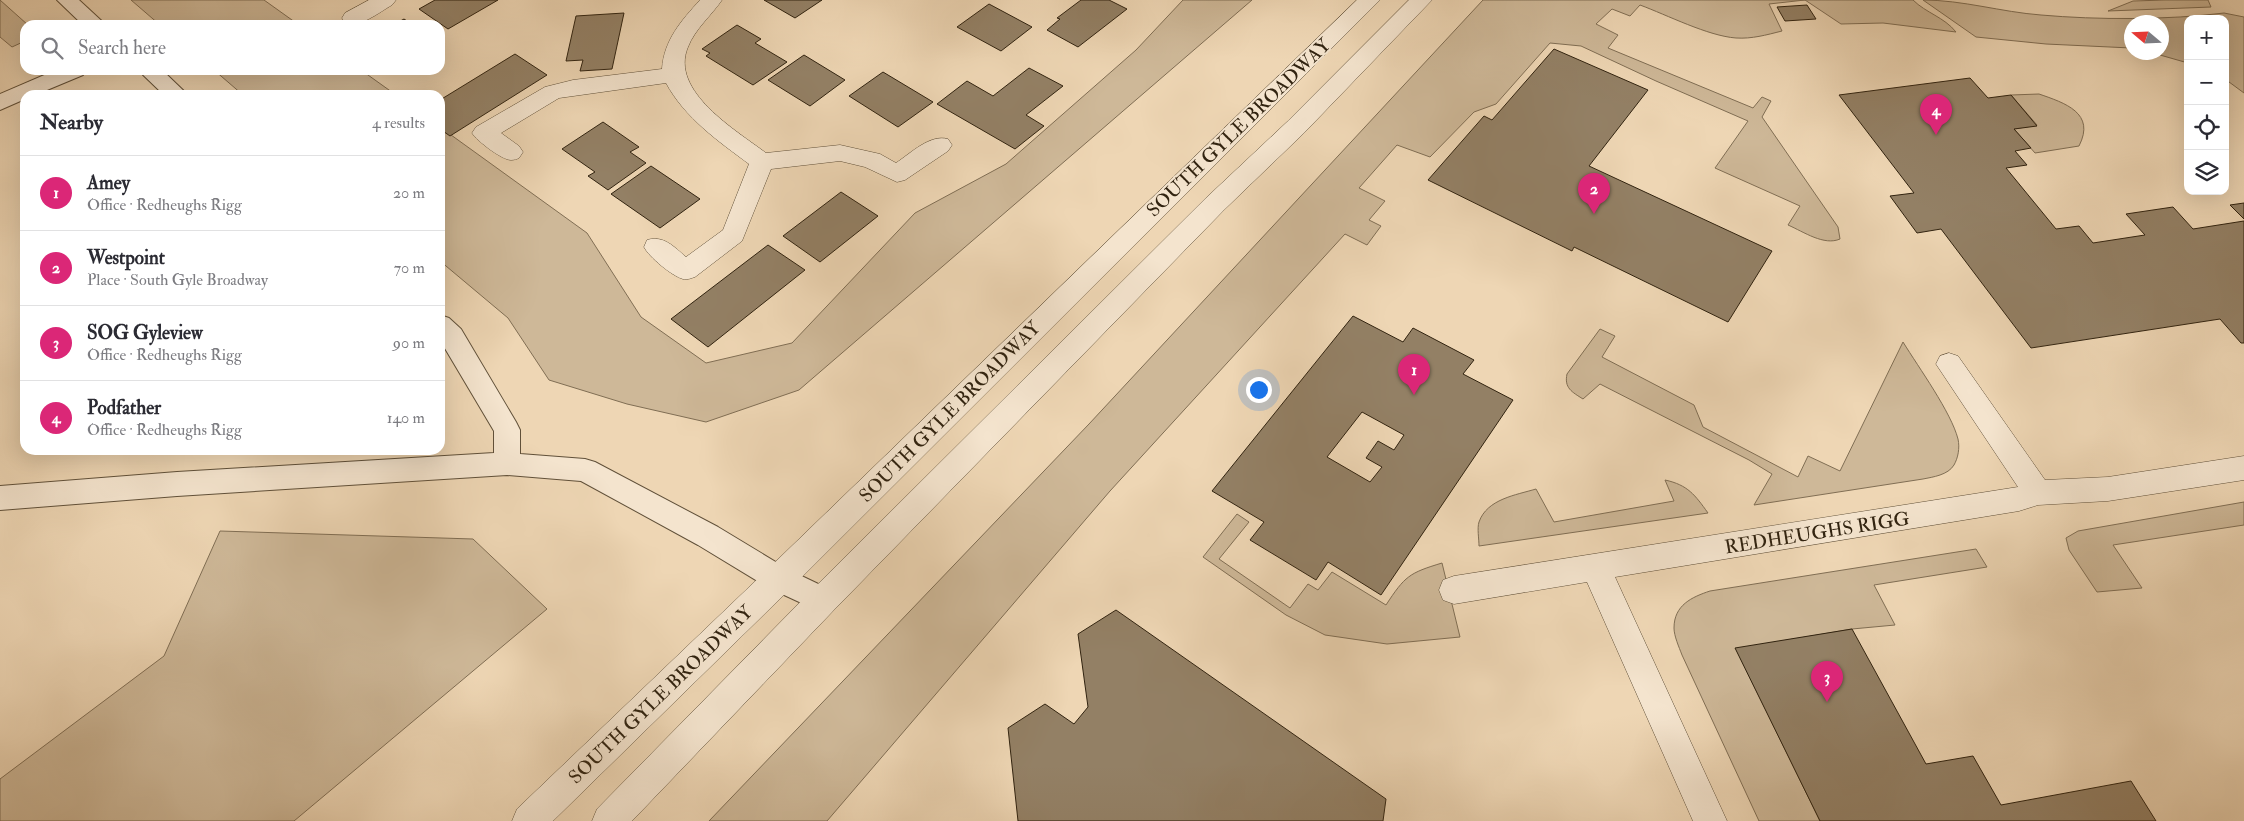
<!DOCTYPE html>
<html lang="en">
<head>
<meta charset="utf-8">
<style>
  :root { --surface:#fff; --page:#f2f2f3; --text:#2b2b33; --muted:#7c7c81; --line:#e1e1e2; --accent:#db2777 }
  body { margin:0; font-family:"IM FELL Double Pica",serif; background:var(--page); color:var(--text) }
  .controls { position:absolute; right:15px; top:15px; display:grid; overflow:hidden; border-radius:10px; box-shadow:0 5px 20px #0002 }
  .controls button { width:45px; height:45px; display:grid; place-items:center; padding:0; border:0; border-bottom:1px solid var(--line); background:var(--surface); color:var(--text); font:25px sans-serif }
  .compass { position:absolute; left:2124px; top:15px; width:45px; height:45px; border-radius:50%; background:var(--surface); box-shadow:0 5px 20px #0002; rotate:289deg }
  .you { position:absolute; left:1258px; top:389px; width:18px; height:18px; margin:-12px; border:4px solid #fff; border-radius:50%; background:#1a73e8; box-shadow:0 0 0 8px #1a73e833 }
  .badge { display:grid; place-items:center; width:32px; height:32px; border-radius:50%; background:var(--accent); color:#fff; font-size:16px; font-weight:700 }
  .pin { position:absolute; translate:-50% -41px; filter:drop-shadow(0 1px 2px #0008) }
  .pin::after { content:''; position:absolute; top:26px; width:18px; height:15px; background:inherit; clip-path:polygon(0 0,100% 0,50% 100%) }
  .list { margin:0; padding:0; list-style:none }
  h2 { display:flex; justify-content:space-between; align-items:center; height:65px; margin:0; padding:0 20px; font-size:21px }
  h2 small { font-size:16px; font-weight:400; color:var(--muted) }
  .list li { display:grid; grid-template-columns:32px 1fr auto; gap:15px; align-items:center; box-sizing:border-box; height:75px; padding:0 20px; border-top:1px solid var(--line) }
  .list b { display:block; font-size:19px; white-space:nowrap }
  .list p { margin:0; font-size:16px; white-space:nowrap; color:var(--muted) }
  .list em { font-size:16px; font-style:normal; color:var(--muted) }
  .icon { flex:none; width:28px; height:28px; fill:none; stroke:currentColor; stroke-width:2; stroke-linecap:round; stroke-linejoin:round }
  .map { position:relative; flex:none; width:2244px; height:821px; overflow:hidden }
  .search { position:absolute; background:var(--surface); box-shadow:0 5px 20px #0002; left:20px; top:20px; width:425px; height:55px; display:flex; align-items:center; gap:12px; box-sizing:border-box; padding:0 18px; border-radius:15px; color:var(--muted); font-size:19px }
  .panel { position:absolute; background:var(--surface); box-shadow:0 5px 20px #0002; left:20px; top:90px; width:425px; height:365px; border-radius:15px }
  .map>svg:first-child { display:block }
  .green { fill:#ceb898; stroke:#806e54 }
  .building { fill:#938065; stroke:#312310; fill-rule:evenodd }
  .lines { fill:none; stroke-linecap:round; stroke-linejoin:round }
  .service-casing { stroke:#605039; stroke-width:2 }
  .minor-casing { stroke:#605039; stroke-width:1 }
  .tertiary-casing { stroke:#605039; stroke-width:1 }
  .service { fill:#f4e4ce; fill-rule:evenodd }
  .minor { fill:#f4e4ce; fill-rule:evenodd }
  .tertiary { fill:#f4e4ce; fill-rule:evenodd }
  .labels { text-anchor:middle; stroke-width:4; stroke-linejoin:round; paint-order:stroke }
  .street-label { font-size:19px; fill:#312310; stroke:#f4e4ce }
</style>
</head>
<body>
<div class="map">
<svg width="2244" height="821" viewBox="0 0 2244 821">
  <rect width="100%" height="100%" fill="#eed6b4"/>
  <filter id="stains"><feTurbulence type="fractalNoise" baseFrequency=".004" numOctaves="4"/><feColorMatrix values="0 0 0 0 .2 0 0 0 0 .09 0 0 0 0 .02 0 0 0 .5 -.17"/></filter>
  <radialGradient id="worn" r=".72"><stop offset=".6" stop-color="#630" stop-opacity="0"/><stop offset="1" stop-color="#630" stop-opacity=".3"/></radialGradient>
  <!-- green -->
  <path class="green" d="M0,0L28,25H25V41L12,47L0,37Z
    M131,0H264L299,25H160Z
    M1183,0H1252L799,390L706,422L627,404L549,380L508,318L440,261V127L587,233L641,317L706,363L792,343L915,213L1006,164L1136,50Z
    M1483,0H1913C1926,13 1944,17 1956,32L1883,23L1841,24L1805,0L1769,4L1782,31C1766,35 1752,39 1736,38C1708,36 1667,15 1640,5L1630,16L1612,9L1596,24L1618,35L1608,48L1753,108L1762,97L1771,101L1762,117L1838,227L1840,239C1824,246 1804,232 1788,225L1800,206L1715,168L1748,121L1656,81L1581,46L1550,43L1496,104L1474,112L1430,157L1397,145L1359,188L1385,201L1369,220L1381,226L1367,245L1345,234L1110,491L827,821H709L1089,424Z
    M1923,0C1963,0 2001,12 2041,15C2097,20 2169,20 2224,13L2244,17V93L2225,79V19H2188V63L2153,53L2162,52V22H2132L2131,48L2046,44L1976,37Z
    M2165,0H2208L2211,7L2108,11L2133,1Z
    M214,70H361L396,95H243Z
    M2039,94C2065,103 2096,113 2079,146L2035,153L2014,129L2037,125L2011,95Z
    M1600,329L1615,336L1602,357L1694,405L1703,427L1798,477L1808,456L1840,471L1903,342C1919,368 1951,412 1958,439C1960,448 1958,458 1954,465C1948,475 1933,477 1923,479L1754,505L1772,474L1749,460L1600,384L1583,399C1572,392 1564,388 1567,374Z
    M1665,480C1688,485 1695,495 1708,513L1479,546C1479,539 1477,528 1479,522C1487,499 1516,495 1536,489L1554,522L1674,501Z
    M2244,502V525L2113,545L2142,588L2097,592L2069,550L2066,538L2078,531Z
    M1237,514L1249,522L1219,559L1290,608L1308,584L1318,590L1332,572L1386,605C1405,576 1409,573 1442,563L1460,637L1387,644L1325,635L1286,615L1203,557Z
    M220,531L473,539L547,609L294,821H0V779L164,656Z
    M1976,549L1987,567L1874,585L1895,625L1852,629L1736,649L1820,821H1759L1682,655C1679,647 1674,636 1674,628C1674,605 1692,597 1710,591Z"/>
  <!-- building -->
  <path class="building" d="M435,0H498L448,29L419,9Z
    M764,0H822L795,18Z
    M1081,0H1109L1127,9L1078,47L1047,30L1060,19L1057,18Z
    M989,4L1032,27L1001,51L957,27Z
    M1807,5L1816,19L1785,21L1777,7Z
    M624,13L612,69L580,71L583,60L566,61L576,16Z
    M404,19L413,25H393Z
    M737,25L761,39L755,43L787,62L753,85L706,56L710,53L702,49Z
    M1554,49L1648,90L1589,166L1772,251L1728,322L1574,247L1572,251L1428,180L1484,116L1492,120Z
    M515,54L547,75L450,136L440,129V100Z
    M804,55L845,80L810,106L768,80Z
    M1029,68L1063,86L1026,115L1044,126L1015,149L937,104L967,81L993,96Z
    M883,72L933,102L898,127L849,96Z
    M1970,78L1988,98L2011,95L2037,126L2014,129L2031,148L2015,151L2027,165L2006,168L2056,229L2079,226L2093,243L2145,235L2126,214L2173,207L2193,229L2244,221V343H2241L2220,319L2031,348L1941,229L1917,233L1890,196L1914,193L1839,95Z
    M603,122L639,147L630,152L646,163L608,190L588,176L595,172L562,149Z
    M651,166L700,199L660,228L611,194Z
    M841,192L878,216L820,262L783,236Z
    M2244,203V219L2230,205Z
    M768,245L805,270L708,347L671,319Z
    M1353,316L1403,342L1413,328L1474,360L1463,374L1513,400L1381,595L1328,562L1316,580L1250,540L1264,522L1212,491ZM1362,412L1404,435L1394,450L1378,441L1366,458L1382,467L1370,482L1327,457Z
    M1116,610L1386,799L1383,821H1018L1008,728L1045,704L1074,724L1088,707L1078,634Z
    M1852,629L1926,764L1973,756L2001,805L2131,781L2156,821H1820L1735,648Z"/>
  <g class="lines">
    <!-- service casing -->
    <g class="service-casing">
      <path id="service" d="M57,0H79L106,25H83Z
        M56,70H87L83,75L35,95H25V99L0,110V94Z
        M138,70H162L188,95H164Z
        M440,315L449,318L461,329L516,422L520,430V454L585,459L595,462L718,527L789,570L833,591L838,600L833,609L823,613L769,588L698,545L581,481L507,475L177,496L0,510V486L177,472L494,453V431L440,340Z"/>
    </g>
    <!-- minor casing -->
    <g class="minor-casing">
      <path id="minor" d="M369,0H396L392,5C378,13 362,27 345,23L342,18L345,13Z
        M700,0H722C711,16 695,29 688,47C669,91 737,131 766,153L840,145L880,154L896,163C911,153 930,134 948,139L952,145L948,151L905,180L897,182L865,167L840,161L771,169L742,241L695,277C691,278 688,280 683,279C672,276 649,257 644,247L647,240C664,235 674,247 686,257L723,230L749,164C718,141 685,118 666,83L559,98L501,133L519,146L523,152L519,158C517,159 514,160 511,160C502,160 477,141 472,133L476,127L545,87L573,80L662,69C664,40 681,21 700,0Z
        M1949,353L1958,356L2045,480L2108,477L2244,456V480L2108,501L2038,505L2019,511L1615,577L1727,821H1693L1587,582L1454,604L1443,600L1439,590L1443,580L1454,576L2018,487L1936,364L1940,356Z"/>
    </g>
    <!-- tertiary casing -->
    <g class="tertiary-casing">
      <path id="tertiary" d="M1357,0H1380L790,589L553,821H512L517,809L768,569Z
        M1409,0H1432L1304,133L1224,210L834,610L632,821H592L597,809L812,590L1206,198L1288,121Z"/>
    </g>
    <!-- service -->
    <use href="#service" class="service"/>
    <!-- minor -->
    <use href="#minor" class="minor"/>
    <!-- tertiary -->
    <use href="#tertiary" class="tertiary"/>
  </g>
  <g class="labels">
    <!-- street labels -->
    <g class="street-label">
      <text transform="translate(1238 127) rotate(-44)" y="7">SOUTH GYLE BROADWAY</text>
      <text transform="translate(949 411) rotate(-45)" y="7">SOUTH GYLE BROADWAY</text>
      <text transform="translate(1817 532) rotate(-9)" y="7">REDHEUGHS RIGG</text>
      <text transform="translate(660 694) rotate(-44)" y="7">SOUTH GYLE BROADWAY</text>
    </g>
  </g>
  <rect width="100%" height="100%" filter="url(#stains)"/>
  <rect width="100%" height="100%" fill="url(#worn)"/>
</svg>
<div class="controls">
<button>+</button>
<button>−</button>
<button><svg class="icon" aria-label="locate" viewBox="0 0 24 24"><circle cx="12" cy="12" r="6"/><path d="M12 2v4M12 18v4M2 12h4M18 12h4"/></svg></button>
<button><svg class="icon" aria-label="layers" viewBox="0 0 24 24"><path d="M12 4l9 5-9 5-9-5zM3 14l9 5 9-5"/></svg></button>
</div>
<svg class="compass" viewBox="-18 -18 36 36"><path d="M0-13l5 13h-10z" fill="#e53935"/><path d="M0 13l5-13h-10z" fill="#7c7c81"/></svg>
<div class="you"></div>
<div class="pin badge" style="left:1414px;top:395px">1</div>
<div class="pin badge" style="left:1594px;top:214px">2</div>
<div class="pin badge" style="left:1827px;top:702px">3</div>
<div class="pin badge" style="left:1936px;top:135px">4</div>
<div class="search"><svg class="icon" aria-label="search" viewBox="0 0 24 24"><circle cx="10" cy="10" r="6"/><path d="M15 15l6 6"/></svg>Search here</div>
<section class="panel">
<h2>Nearby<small>4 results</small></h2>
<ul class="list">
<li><span class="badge">1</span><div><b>Amey</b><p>Office · Redheughs Rigg</p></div><em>20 m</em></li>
<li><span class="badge">2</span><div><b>Westpoint</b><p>Place · South Gyle Broadway</p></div><em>70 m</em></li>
<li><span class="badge">3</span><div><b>SOG Gyleview</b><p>Office · Redheughs Rigg</p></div><em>90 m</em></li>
<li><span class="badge">4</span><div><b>Podfather</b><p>Office · Redheughs Rigg</p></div><em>140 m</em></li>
</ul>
</section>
</div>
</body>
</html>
